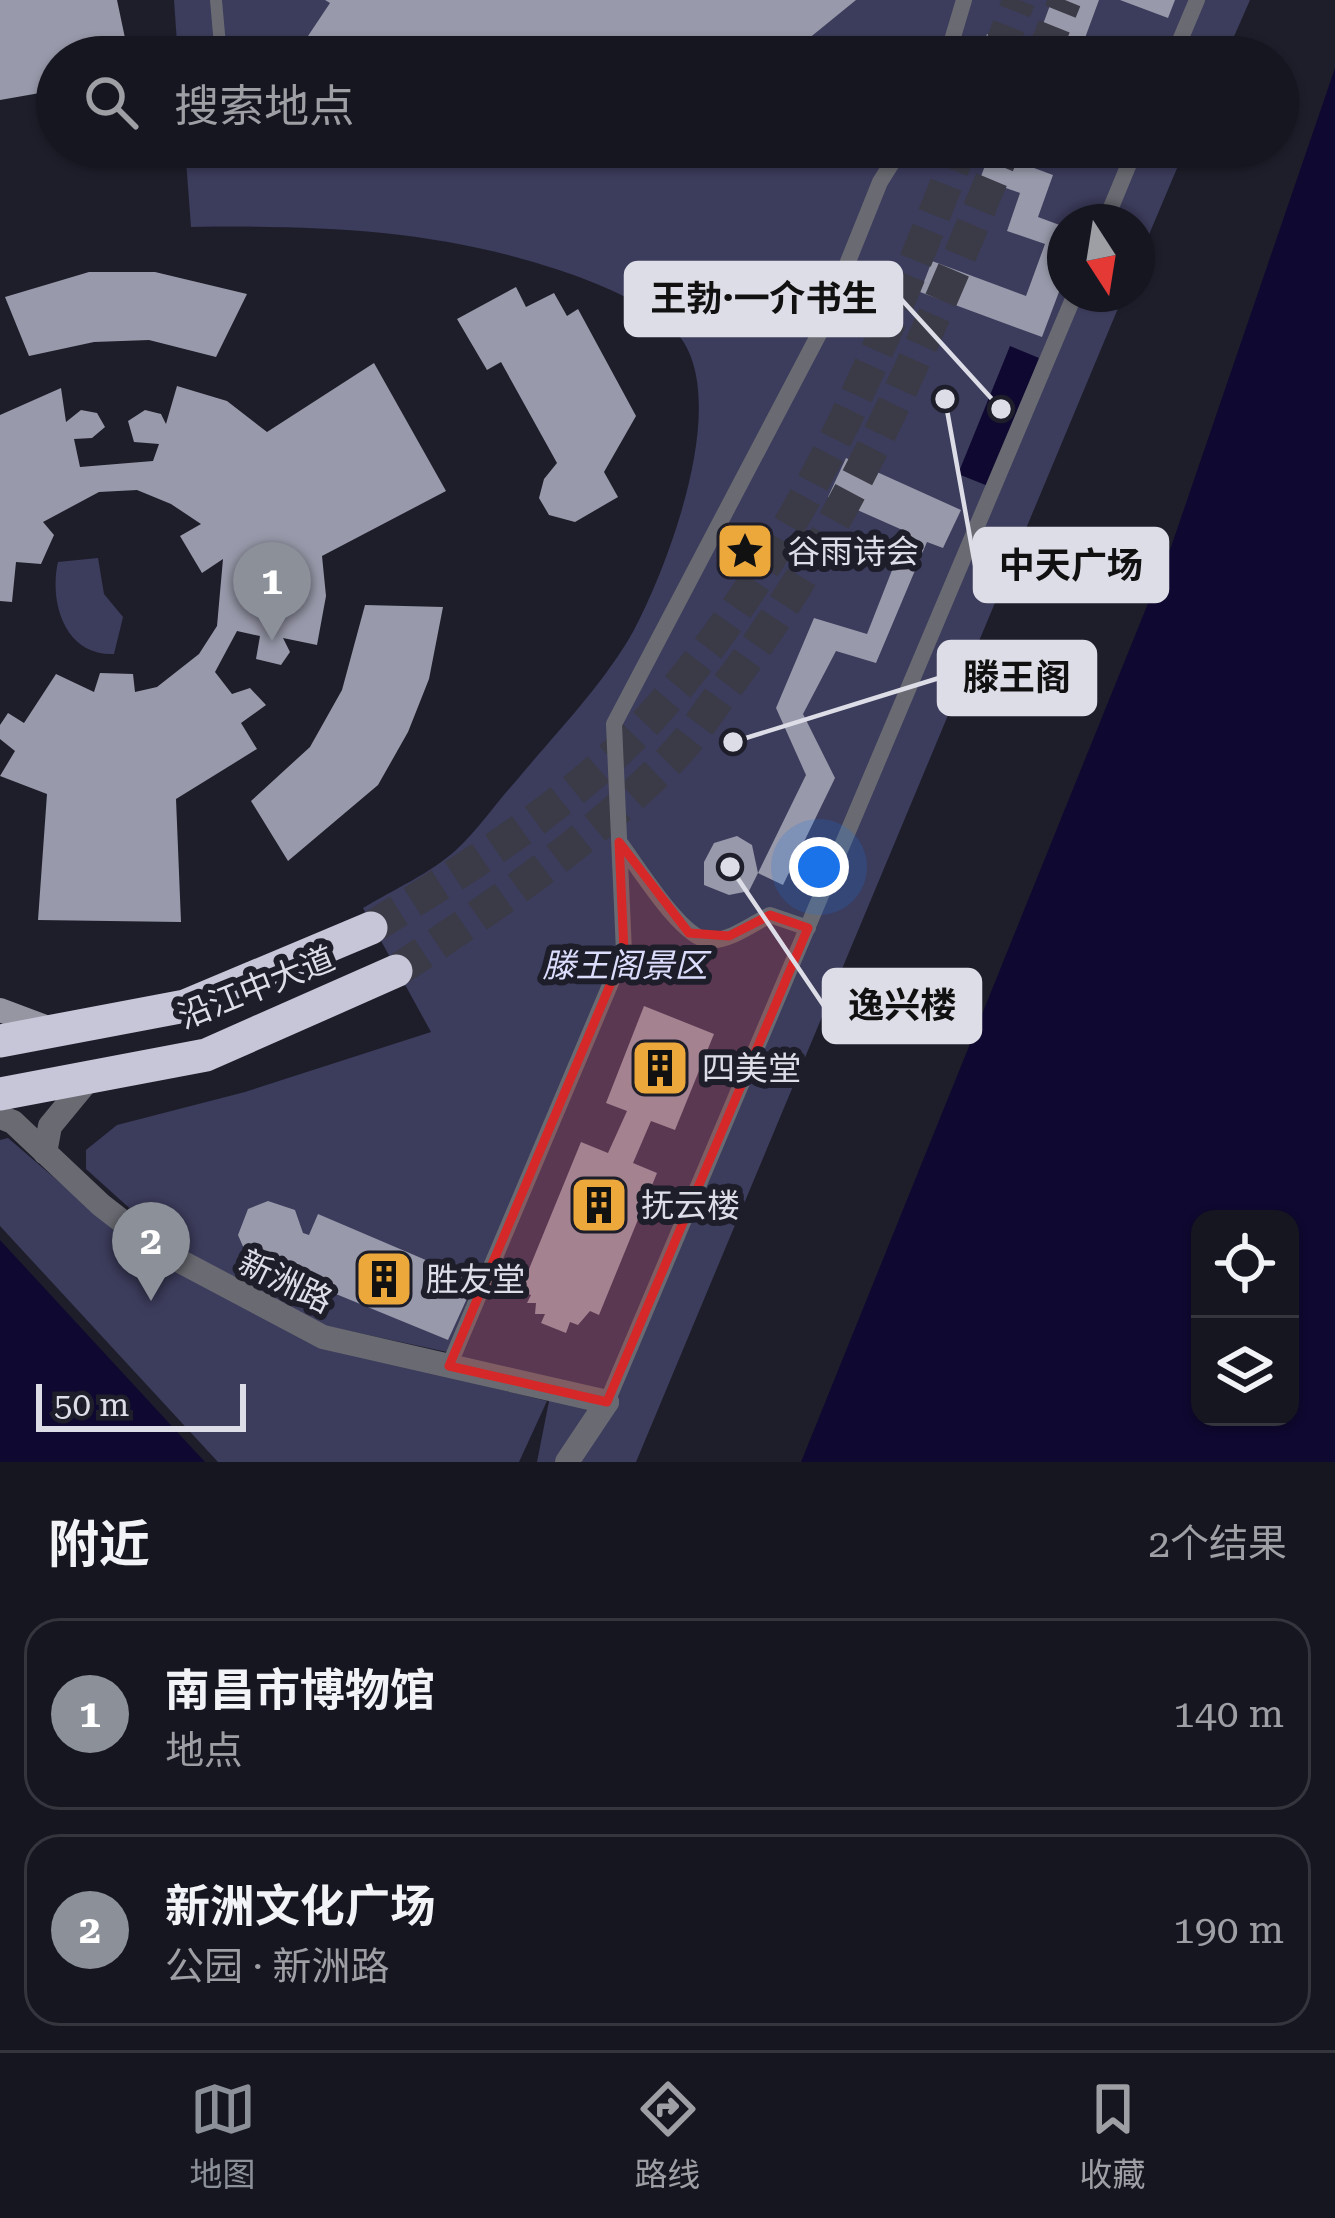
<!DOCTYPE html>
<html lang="zh">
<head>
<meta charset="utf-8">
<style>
  :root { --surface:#161620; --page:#1f1f29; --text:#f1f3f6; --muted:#9e9fa5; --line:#35353e; --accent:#8c9099 }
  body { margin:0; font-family:"Roboto Serif","Noto Sans SC",serif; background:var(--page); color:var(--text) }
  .controls { position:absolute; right:36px; bottom:36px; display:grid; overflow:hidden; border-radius:24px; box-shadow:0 3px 9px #0004 }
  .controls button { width:108px; height:108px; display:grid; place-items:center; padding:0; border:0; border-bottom:3px solid var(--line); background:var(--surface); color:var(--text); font:60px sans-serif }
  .compass { position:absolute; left:1047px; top:204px; width:108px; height:108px; border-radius:50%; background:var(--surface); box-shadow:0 3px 9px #0004; rotate:168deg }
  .scale { position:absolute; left:36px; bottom:30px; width:210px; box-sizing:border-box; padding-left:12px; border:6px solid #dddde7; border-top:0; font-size:33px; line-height:42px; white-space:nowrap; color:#dddde7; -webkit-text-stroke:9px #1e1e2b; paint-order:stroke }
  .you { position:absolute; left:819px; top:867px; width:42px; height:42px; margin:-30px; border:9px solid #fff; border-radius:50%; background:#1a73e8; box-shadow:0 0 0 18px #1a73e833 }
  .badge { display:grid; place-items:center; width:78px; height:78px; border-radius:50%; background:var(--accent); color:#fff; font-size:39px; font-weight:700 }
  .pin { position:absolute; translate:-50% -99px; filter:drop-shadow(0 3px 6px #0008) }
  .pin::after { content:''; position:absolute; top:63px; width:42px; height:36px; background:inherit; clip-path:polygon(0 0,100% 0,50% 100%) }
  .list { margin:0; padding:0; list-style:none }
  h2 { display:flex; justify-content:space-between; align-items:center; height:156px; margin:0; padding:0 48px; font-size:51px }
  h2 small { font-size:39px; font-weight:400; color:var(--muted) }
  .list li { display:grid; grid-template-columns:78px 1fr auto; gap:36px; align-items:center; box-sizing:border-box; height:192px; margin:0 24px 24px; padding:0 24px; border:3px solid var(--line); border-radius:36px }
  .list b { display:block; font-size:45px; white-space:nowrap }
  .list p { margin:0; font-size:39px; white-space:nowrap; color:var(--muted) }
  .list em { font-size:39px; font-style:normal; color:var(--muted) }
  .icon { flex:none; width:66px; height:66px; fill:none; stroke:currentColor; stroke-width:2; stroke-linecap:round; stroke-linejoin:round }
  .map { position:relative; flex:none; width:1335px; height:1462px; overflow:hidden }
  .search { position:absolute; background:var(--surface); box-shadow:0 3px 9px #0004; left:36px; right:36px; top:36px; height:132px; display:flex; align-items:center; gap:30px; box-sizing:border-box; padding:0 42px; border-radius:66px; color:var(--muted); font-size:45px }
  .sheet { height:588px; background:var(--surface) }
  nav { display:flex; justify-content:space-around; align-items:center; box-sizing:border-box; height:168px; border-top:3px solid var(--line); background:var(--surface); font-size:33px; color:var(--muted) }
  nav a { display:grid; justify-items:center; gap:6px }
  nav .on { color:var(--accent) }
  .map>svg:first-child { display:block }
  .green { fill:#3c3c5c }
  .water { fill:#0f0830; fill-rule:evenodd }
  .building { fill:#9899aa }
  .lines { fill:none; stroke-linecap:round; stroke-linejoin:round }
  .trunk-tunnel { stroke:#3b3b47; stroke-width:33; stroke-dasharray:33 16; stroke-linecap:butt }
  .service { stroke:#6a6b72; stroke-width:12 }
  .pedestrian { stroke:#6a6b72; stroke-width:16 }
  .minor { stroke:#6a6b72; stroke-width:24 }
  .tertiary { stroke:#6a6b72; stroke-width:24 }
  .secondary { stroke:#9596a2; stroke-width:24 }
  .trunk { stroke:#c6c6d8; stroke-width:33 }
  .marked { fill:#d62828; fill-opacity:0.2; stroke:#d62828; stroke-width:9; stroke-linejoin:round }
  .labels { text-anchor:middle; stroke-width:12; stroke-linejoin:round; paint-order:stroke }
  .poi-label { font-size:33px; fill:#dddde7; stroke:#1e1e2b; text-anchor:start }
  .park-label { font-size:33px; font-style:italic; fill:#dcddfc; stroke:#1e1e2b }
  .street-label { font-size:33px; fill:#dddde7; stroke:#1e1e2b }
  .leader { fill:none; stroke:#dddde7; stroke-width:4.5 }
  .callout-dot { fill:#dddde7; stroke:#1e1e2b; stroke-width:4.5 }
  .callout { fill:#dddde7; stroke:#dddde7; stroke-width:4.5 }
  .callout-label { font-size:36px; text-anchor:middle; font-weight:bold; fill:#111 }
</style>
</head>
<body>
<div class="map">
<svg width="1335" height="1462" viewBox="0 0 1335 1462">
  <rect width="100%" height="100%" fill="#1e1e2b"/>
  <!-- green -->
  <path class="green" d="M174,0H1250L1225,57H178Z
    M185,147H1186L1137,263V222H1065V294H1124L636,1462H537L550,1396L447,1352L326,1326L166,1241L86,1169V1150L117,1125L245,1092L431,1032L363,908C393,890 431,873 456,850C478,830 496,803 516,781C555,734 604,684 634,630C668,566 737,388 672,328C643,301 597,283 559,270C437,229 319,225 191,227Z
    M98,558L104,594L123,617L114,654C64,656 49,601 58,562Z
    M8,1138L93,1211L315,1344L547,1401L519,1462H218L0,1226V1140Z"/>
  <!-- water -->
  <path class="water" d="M1335,68V1462H801L1172,544ZM1290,1219V1417H1200V1219Z
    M1010,346L1039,358L988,486L958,474Z
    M0,1240L205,1462H0Z"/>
  <!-- building -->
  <path class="building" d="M0,0H117L129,57H57V90L0,100Z
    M325,0H856L786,57H403L397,38L294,57L330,3Z
    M1052,0H1099L1078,57H979L987,34L1033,51Z
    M1120,0H1175L1168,18Z
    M992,147H1032L1026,165L1053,175L1038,217L1065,227V276L1042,337L920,292L932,261L1026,296L1045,244L1007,231L1020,193L980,179Z
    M89,272H155L247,294L216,357L149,340L94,342L29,356L5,297Z
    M516,287L526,307L554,293L567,316L578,309L636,416L604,472L618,497L575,522L549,515L539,498L544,479L557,463L501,362L487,370L457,319Z
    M374,363L446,491L322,556L326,596L317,645L283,638L290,652L281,665L256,659L260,636L237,631L215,672L232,694L250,688L266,705L241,723L257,749L176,799L181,922L38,920L47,794L0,776L15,751L0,739V725L8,713L24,723L56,674L94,692L100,673L133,674L135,692L157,687L199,654L217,626L223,559L202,573L180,536L201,524L171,504L137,490L99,492L43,522L54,535L41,564L16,562L12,602L0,601V415L61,388L66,422L81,410L97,413L105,427L92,438L74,439L80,467L153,461L159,444L134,442L128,421L145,410L161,414L166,424L177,386L227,401L267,432Z
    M846,458L961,510L943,548L927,542L876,663L836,651L803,714L835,778L783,885L758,873L749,891L729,895L704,885V862L714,843L737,836L752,845L758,873L806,775L776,708L814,618L867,634L907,532L828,497Z
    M365,605L443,607L429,679L408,732L378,785L288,861L251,801L310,747L342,690Z
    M644,1006L714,1034L675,1130L651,1121L633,1163L657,1173L599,1315L590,1311L578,1325L570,1322L566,1333L541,1323L545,1314H535L536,1303H527L531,1295L520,1291L581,1142L608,1153L627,1111L606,1103Z
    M268,1201L295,1210L303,1233L309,1235L318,1214L475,1281L448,1340L292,1276L297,1264L275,1270L248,1258L238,1235L248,1209Z"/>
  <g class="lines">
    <!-- trunk-tunnel -->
    <path class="trunk-tunnel" d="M997,57L1019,0
      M1042,57L1065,0
      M371,928C471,865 574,803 654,714C800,552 882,347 961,147
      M396,971C493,907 587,843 670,760C693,737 711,707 731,681C853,519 928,333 1005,147"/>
    <!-- service -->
    <path class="service" d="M216,0L221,57
      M229,147V148"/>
    <!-- pedestrian -->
    <path class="pedestrian" d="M947,57L964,0
      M1173,57L1197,0
      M1105,222L1136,147
      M620,843C637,865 681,938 708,940C729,942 752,924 770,915L808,928
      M449,1366L624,952L614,724L819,334L880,182L902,147
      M607,1402L1075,294"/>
    <!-- minor -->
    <path class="minor" d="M567,1462L607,1402"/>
    <!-- tertiary -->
    <path class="tertiary" d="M0,1117L13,1122L101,1205L159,1250L323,1337L607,1402
      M45,1153L50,1126L92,1075"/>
    <!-- secondary -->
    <path class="secondary" d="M0,1010L48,1028"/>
    <!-- trunk -->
    <path class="trunk" d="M0,1041L185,1006L371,928
      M0,1094L206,1055L396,971"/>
  </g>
  <!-- marked area -->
  <path class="marked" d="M619,842L689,933L729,936L770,915L808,928L607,1402L449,1366L624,952Z"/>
  <!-- icons -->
  <defs>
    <g id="sight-square" transform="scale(3)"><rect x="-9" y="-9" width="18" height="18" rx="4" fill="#eda83c" stroke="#1e1e2b"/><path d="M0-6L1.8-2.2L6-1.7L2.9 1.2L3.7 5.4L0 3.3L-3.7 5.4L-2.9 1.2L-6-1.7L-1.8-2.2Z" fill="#111"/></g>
    <g id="building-square" transform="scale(3)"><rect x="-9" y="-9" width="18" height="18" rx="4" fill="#eda83c" stroke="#1e1e2b"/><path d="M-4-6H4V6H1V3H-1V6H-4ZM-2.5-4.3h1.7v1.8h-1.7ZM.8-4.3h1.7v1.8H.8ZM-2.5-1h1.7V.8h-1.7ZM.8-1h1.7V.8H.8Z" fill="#111"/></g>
  </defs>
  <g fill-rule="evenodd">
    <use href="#sight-square" x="745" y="551"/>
    <use href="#building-square" x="660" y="1068"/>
    <use href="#building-square" x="599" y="1205"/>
    <use href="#building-square" x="384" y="1279"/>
  </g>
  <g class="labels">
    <!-- poi labels -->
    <g class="poi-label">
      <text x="787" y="563">谷雨诗会</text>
      <text x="702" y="1080">四美堂</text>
      <text x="641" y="1217">抚云楼</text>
      <text x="426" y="1291">胜友堂</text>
    </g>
    <!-- park labels -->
    <g class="park-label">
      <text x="625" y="977">滕王阁景区</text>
    </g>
    <!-- street labels -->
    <g class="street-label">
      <text transform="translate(256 987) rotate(-22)" y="12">沿江中大道</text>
      <text transform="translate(286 1281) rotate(26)" y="12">新洲路</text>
    </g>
  </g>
  <!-- callouts -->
  <path class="leader" d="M1001 409L901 299M945 399L975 565M733 742L939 678M730 867L824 1006"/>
  <g class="callout-dot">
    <circle cx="1001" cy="409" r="12"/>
    <circle cx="945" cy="399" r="12"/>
    <circle cx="733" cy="742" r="12"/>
    <circle cx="730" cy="867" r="12"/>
  </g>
  <g class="callout">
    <rect x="626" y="263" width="275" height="72" rx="12"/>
    <rect x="975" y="529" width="192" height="72" rx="12"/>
    <rect x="939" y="642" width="156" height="72" rx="12"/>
    <rect x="824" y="970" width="156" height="72" rx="12"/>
  </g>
  <g class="callout-label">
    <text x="764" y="311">王勃·一介书生</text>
    <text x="1071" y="578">中天广场</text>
    <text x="1017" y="690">滕王阁</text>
    <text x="902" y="1018">逸兴楼</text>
  </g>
</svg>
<div class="controls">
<button><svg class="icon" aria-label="locate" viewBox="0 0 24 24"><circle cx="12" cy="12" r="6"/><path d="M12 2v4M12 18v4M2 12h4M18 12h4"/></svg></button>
<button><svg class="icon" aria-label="layers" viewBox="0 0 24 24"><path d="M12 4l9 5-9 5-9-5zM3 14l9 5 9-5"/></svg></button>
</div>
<svg class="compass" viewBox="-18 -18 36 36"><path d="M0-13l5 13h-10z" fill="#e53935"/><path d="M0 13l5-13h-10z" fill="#9e9fa5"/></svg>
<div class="scale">50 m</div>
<div class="you"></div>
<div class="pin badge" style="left:272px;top:641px">1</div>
<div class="pin badge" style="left:151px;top:1301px">2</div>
<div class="search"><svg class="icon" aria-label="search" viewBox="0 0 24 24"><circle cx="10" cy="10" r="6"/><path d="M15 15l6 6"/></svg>搜索地点</div>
</div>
<section class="sheet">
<h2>附近<small>2个结果</small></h2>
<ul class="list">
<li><span class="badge">1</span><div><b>南昌市博物馆</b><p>地点</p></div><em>140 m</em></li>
<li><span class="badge">2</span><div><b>新洲文化广场</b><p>公园 · 新洲路</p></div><em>190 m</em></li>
</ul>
</section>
<nav>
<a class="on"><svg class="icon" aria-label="map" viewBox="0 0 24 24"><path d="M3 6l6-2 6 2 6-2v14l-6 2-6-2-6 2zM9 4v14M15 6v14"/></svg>地图</a>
<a><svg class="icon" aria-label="directions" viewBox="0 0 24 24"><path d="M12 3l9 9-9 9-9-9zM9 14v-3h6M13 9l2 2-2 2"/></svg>路线</a>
<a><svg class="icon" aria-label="saved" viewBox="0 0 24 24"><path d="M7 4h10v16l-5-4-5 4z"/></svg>收藏</a>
</nav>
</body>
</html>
